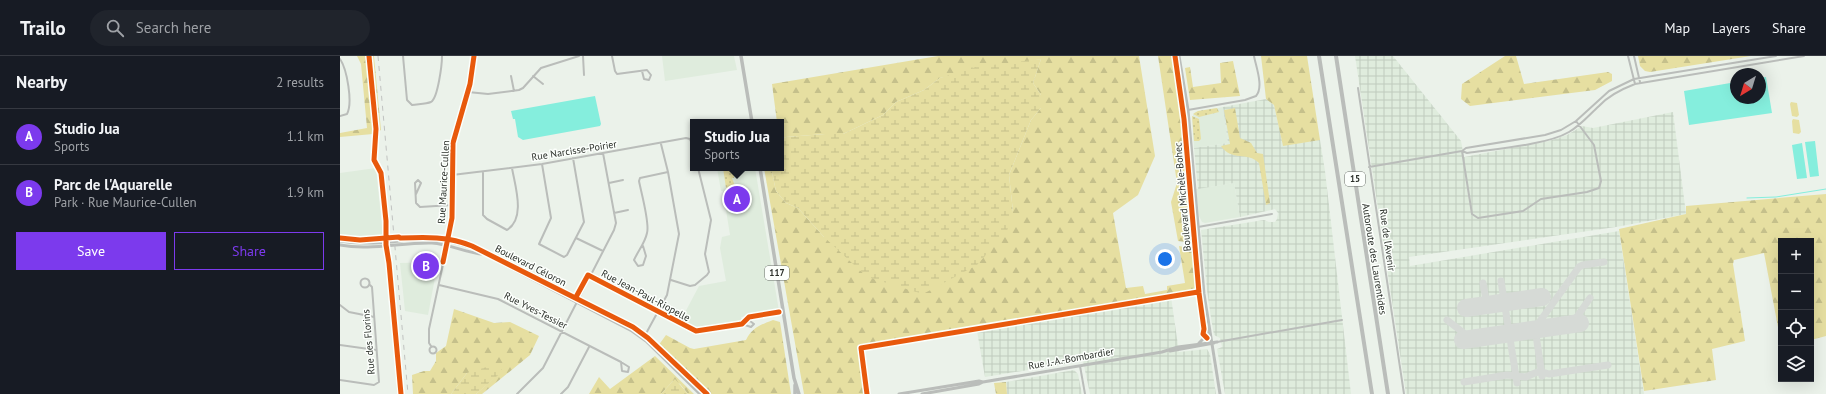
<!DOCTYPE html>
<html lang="en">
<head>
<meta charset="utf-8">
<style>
  :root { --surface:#171b24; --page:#20242c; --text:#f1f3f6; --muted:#9ea1a6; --line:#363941; --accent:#7c3aed }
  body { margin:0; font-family:"PT Sans",sans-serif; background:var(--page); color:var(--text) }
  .controls { position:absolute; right:12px; bottom:12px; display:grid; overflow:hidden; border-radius:0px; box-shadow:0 4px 16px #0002 }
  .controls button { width:36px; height:36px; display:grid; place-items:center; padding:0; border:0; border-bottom:1px solid var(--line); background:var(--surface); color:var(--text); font:20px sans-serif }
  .compass { position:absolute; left:1390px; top:12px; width:36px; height:36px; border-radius:50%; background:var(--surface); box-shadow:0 4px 16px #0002; rotate:218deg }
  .you { position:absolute; left:825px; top:203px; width:14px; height:14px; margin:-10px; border:3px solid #fff; border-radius:50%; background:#1a73e8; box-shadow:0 0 0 6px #1a73e833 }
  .badge { display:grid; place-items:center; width:26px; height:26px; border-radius:50%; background:var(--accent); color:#fff; font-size:13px; font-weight:700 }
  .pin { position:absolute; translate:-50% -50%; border:2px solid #fff; box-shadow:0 1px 4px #0006 }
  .popup { position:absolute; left:350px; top:63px; width:94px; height:52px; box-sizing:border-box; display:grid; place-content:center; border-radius:0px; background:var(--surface); filter:drop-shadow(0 1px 3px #0005); font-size:13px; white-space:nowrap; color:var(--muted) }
  .popup b { font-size:15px; color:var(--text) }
  .popup::after { content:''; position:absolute; left:50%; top:100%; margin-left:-8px; border:8px solid transparent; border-top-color:var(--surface) }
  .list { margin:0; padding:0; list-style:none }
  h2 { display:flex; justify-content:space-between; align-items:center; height:52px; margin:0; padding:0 16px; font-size:17px }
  h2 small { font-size:13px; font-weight:400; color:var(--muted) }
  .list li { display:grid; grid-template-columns:26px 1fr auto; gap:12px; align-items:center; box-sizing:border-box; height:56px; padding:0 16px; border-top:1px solid var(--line) }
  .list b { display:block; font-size:15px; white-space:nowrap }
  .list p { margin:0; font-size:13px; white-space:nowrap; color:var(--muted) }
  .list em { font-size:13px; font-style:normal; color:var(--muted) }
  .actions { display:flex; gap:8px; padding:12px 16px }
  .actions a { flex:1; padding:9px 0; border:1px solid var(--accent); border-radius:0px; text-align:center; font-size:14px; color:var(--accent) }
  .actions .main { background:var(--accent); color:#fff }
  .icon { flex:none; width:22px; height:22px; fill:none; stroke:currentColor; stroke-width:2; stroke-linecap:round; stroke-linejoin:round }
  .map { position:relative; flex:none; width:1486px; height:338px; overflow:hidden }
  header { display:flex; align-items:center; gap:24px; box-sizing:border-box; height:56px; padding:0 20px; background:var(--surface); border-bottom:1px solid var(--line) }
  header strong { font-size:19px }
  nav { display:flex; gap:22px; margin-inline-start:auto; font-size:14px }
  .search { width:280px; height:36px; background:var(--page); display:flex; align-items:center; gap:10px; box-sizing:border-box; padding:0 14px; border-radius:22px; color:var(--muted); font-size:15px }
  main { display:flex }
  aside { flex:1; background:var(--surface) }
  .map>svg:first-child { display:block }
  .built { fill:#dfecdd }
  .industrial { fill:url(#industrial-grid) }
  .green { fill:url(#green-dots) }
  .forest { fill:url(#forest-firs) }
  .wetland { fill:url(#wetland-marsh) }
  .pitch { fill:#e6dfa1 }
  .water { fill:#85eedd }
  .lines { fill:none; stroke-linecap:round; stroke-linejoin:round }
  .stream { stroke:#85eedd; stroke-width:1 }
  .taxiway { stroke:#d6dad6; stroke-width:7 }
  .runway { stroke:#d6dad6; stroke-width:18 }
  .minor { stroke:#babdba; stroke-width:2 }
  .tertiary { stroke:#babdba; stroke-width:3 }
  .primary { stroke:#babdba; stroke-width:3.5 }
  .motorway { stroke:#babdba; stroke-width:4 }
  .rail { stroke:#c1c3c1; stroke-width:1; stroke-dasharray:5 5; stroke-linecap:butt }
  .cycleway-casing { stroke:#fcfffc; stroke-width:8 }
  .cycleway { stroke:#e8590c; stroke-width:5 }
  .labels { text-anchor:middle; stroke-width:3; stroke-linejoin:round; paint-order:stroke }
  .shield { fill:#fcfffc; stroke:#696d68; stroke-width:1 }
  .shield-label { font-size:9px; font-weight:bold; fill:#2a2f29 }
  .street-label { font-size:10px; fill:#2a2f29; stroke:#fcfffc }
</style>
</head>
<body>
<header>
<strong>Trailo</strong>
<div class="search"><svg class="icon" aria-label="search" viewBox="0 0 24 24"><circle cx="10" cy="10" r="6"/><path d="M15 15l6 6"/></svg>Search here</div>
<nav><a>Map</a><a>Layers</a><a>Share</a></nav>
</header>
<main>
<aside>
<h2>Nearby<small>2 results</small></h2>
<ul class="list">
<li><span class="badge">A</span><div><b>Studio Jua</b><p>Sports</p></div><em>1.1 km</em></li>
<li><span class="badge">B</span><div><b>Parc de l'Aquarelle</b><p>Park · Rue Maurice-Cullen</p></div><em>1.9 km</em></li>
</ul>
<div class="actions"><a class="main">Save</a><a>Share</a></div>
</aside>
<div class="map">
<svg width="1486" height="338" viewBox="0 0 1486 338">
  <defs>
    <pattern id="industrial-grid" width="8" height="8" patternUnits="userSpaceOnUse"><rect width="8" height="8" fill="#dfecdd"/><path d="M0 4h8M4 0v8" fill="none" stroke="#c0cbbe"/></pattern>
    <pattern id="green-dots" width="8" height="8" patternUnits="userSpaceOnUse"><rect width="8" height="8" fill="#e6dfa1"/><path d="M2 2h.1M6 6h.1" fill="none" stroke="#c5c08b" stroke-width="1.8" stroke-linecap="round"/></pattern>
    <pattern id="forest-firs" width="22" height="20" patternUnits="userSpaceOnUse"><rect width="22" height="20" fill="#e6dfa1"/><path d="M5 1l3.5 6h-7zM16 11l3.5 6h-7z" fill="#c5c08b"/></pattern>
    <pattern id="wetland-marsh" width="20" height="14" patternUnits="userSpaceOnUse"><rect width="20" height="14" fill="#e6dfa1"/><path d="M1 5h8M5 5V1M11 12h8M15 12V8" fill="none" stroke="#c5c08b"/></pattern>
  </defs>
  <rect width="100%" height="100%" fill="#ebf2ea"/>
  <!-- built -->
  <path class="built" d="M322,0H394L397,14L325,25Z
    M883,51L888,87L854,92L852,61L855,56Z
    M36,112L43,181L13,183L0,181V117Z
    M377,112H415L439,255L401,261L402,264L392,266L357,271L341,264L359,230L386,225L380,192L382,181L390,179L383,135H381Z
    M894,127L900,161L865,167L862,166L859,160L856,133Z
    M98,206L88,259L65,255L60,207Z"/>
  <!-- industrial -->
  <path class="industrial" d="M1015,0H1053L1121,85L1124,101L1209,85L1227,79L1242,70L1253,72L1333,56L1346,158L1276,171L1069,201L1070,210L1279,175L1304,338H1066Z
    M926,43L934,49L943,89L980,84L985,115L1011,338H885L877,293L882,291L880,282L874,279L871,262L867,234L861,174L924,164L929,166H935L937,163L938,157L935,153L900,161L894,127L858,133L854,92L888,87L883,51Z
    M831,241L839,296L867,293L870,298L876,338H750L743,305L645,321L637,275Z
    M734,314L738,318L742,338H667L666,326Z"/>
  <!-- green -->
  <path class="green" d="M877,52L879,56L859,61L853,58L858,55Z
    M852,60L859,63L861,83L859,85H854Z
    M383,112H394V122H392L395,130L386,132Z
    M85,206L97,207L93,213H77L76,207Z"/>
  <!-- forest -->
  <path class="forest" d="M17,0H34L41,74L33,78L0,81V77L27,72L21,8Z
    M598,0H799L815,100L798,139L773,157L786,232L803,230L805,238L827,234V230L845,227L839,190L854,193L859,235L519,292L525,338H464L424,112H431L436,135L446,147L458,152L484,181L673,156L669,119L691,64L701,52V39L693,27L701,3L600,22L584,34L556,46L543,59L503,78H485L446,81L441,83V66H437L432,28Z
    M818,0H832L842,64L854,187L838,185L831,146L837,127Z
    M921,0H967L980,84L943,90L934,49L926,43Z
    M1165,0H1176L1184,28L1268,16L1272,18V25L1255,34L1130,50L1121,43L1122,28Z
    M1298,0H1411L1310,16L1305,15L1300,10Z
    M893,5L900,40L850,44L845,12L850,11L853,31L881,27L880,7Z
    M895,52L900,82L911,87L917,97L923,98L930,147L926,149L919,107C907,95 892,106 881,90L890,88L884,54Z
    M1486,138V280L1471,284V185H1441V287L1424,197L1394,204L1393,208L1405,285L1372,293L1376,324L1304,335L1279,173L1346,158V150Z
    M47,211H51L53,216L64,338H57Z
    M114,253L154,267L170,266L199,280L190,299L142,338H136L162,315L127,317L111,338H73L72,319L84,315H90L96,305V297L106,290Z
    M433,264L440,266L451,338H371L318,290L326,279L350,292L354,293L406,284C412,272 420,269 433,264Z
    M315,300L354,338H348L340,328L333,325L321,338H249L259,321L270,333Z
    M666,326L667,338H656L654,327Z"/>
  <!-- wetland -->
  <path class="wetland" d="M701,3L693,27L701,39V52L691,64L669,119L673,156L667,175L637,209L583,238L527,221L484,181L458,152L446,147L436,135L431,112H441V83L446,81L485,78H503L543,59L556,46L584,34L600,22L636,11Z
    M156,308L163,315L136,338H111L127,317Z
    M335,323L348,338H321L333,325Z"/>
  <!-- pitch -->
  <path class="pitch" d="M1451,46L1457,47L1459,59L1457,61L1452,60L1450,48Z
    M1453,63L1459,64L1461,76L1459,78L1453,77L1452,65Z"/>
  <!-- water -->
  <path class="water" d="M1426,21L1432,57L1349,69L1344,35L1396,26V42H1420V22Z
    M255,40L261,68L260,70L183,84L178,81L175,63H173L171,55Z
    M1475,85L1479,120L1470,121L1465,86Z
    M1462,87L1467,122L1457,123L1452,89Z"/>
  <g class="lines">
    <!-- stream -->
    <path class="stream" d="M1407,142L1436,141L1486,133"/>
    <!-- taxiway -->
    <path class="taxiway" d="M1161,225L1177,327
      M1143,227L1147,249
      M1107,264L1125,278L1126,284
      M1232,268L1250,242
      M1202,320L1195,272L1239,211L1243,209L1264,206
      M1124,326L1167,319L1186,321C1197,316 1197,314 1209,318L1268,309"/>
    <!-- runway -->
    <path class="runway" d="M1126,252L1202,241
      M1123,284L1240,267"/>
    <!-- minor -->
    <path class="minor" d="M63,0L67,44L72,49C78,48 86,48 91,46C98,42 102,8 102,0
      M243,0L244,19
      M272,0L275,15L277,18L307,14L311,19L309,24L304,23L302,15
      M1288,0L1295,28
      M1294,0L1300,26
      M0,3C7,13 13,47 7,58L0,60
      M171,20L174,35
      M193,20L203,28
      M1018,32L1064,338
      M128,36L148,38L179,34L183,32L201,12L239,0
      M848,54L905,44L916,40C924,31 916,11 914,0
      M1122,95L1126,92L1205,79L1221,74L1236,65L1269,35L1294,23L1436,0
      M1122,95L1132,158L1138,162L1183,155L1201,143L1247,136L1259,132L1261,125L1254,89L1236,65
      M202,108L211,162L199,188L224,201L227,199L244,166L233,102
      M1029,111L1122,95L1127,97C1154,93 1207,89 1229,76C1241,69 1249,59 1259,50C1269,39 1282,33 1295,28L1464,0
      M143,117V159L147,163L167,174C186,162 175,130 172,112
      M112,119L202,108L346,82L350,83L353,90
      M269,127L283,124
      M76,138L81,127L78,124L75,127L76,147L80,151L112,149
      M274,157L288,154
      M858,171L932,158
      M236,182L263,195
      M108,186L112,149L113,87L130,28L134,0
      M303,190L306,200L303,209L298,210L294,204C298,195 305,187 307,177C310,167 301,136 299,125L300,122L328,116
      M251,221L355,275L378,272L410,265L414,268L411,271L402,268
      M20.5 227a4.5 4.5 0 1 1 9 0a4.5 4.5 0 1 1-9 0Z
      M331,224L350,230L355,229L367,219L369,216L365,198L371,164L358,112
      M99,229L158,243L281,306
      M0,249L9,256L34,261
      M303,283L327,239L339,178L328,116L321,88
      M877,286L1002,264
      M0,289L36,294
      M91,290L89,287V273L107,190
      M89.5 294a3.5 3.5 0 1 1 7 0a3.5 3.5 0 1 1-7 0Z
      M281,306L289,311L288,316L282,315Z
      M740,310L745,338
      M0,324L34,329L39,326L32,231L30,229
      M177,338L203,312L274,174L276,167L263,97
      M221,338L228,331L249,291"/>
    <!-- tertiary -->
    <path class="tertiary" d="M839,0L848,54L864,238L880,338
      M0,185C46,193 86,173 134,193L292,275L306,285L360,338
      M0,189C30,195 62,186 92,187C109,188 124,196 141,198
      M859,287L866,280L869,272
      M830,295L874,287
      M559,338L639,325L643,326
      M582,338L639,328L643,326L822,296L838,291L877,286"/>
    <!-- primary -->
    <path class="primary" d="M401,0L412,66
      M420,112L454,322L459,338
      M455,329V338"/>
    <!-- motorway -->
    <path class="motorway" d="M979,0L1032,338
      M996,0L1048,338"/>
    <!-- rail -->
    <path class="rail" d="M38,0L68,338"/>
    <!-- cycleway casing -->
    <g class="cycleway-casing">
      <path id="cycleway" d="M29,0L36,73L34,104L41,117L46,165V189L49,207L61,338
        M835,0L844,63L859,237L864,273L863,278L867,282
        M0,182L20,184L59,181L60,182C85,181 109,180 132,190L293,271L308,282L367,338
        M103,206L112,162L113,87L130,28L134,0
        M236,241L248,219L356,275L402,268L409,261L439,256
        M527,338L521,292L858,236"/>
    </g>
    <!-- cycleway -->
    <use href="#cycleway" class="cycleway"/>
  </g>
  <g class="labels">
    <!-- shield labels -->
    <g class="shield">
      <rect x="1005" y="116" width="20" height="14" rx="3"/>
      <rect x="425" y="210" width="24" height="14" rx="3"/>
    </g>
    <g class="shield-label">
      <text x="1015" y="126">15</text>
      <text x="437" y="220">117</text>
    </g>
    <!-- street labels -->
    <g class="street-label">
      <text transform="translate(234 94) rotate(-9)" y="4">Rue Narcisse-Poirier</text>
      <text transform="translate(103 126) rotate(-87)" y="4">Rue Maurice-Cullen</text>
      <text transform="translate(842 141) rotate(-95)" y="4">Boulevard Michèle-Bohec</text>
      <text transform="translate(1048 184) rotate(82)" y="4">Rue de l'Avenir</text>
      <text transform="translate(1035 203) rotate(81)" y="4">Autoroute des Laurentides</text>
      <text transform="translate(191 209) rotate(27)" y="4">Boulevard Céloron</text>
      <text transform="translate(306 239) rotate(28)" y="4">Rue Jean-Paul-Riopelle</text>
      <text transform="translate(196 254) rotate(27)" y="4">Rue Yves-Tessier</text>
      <text transform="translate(28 286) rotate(-95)" y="4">Rue des Florins</text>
      <text transform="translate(731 302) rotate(-10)" y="4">Rue J.-A.-Bombardier</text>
    </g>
  </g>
</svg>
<div class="controls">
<button>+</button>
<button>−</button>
<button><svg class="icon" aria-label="locate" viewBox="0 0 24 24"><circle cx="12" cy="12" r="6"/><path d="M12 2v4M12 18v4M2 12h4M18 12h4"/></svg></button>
<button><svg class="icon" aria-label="layers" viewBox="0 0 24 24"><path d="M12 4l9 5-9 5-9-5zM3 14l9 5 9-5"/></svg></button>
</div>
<svg class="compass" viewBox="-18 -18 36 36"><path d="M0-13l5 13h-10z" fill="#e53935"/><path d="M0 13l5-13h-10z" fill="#9ea1a6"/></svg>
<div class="you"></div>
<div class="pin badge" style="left:397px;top:143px">A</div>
<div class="popup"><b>Studio Jua</b>Sports</div>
<div class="pin badge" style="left:86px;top:210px">B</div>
</div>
</main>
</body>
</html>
